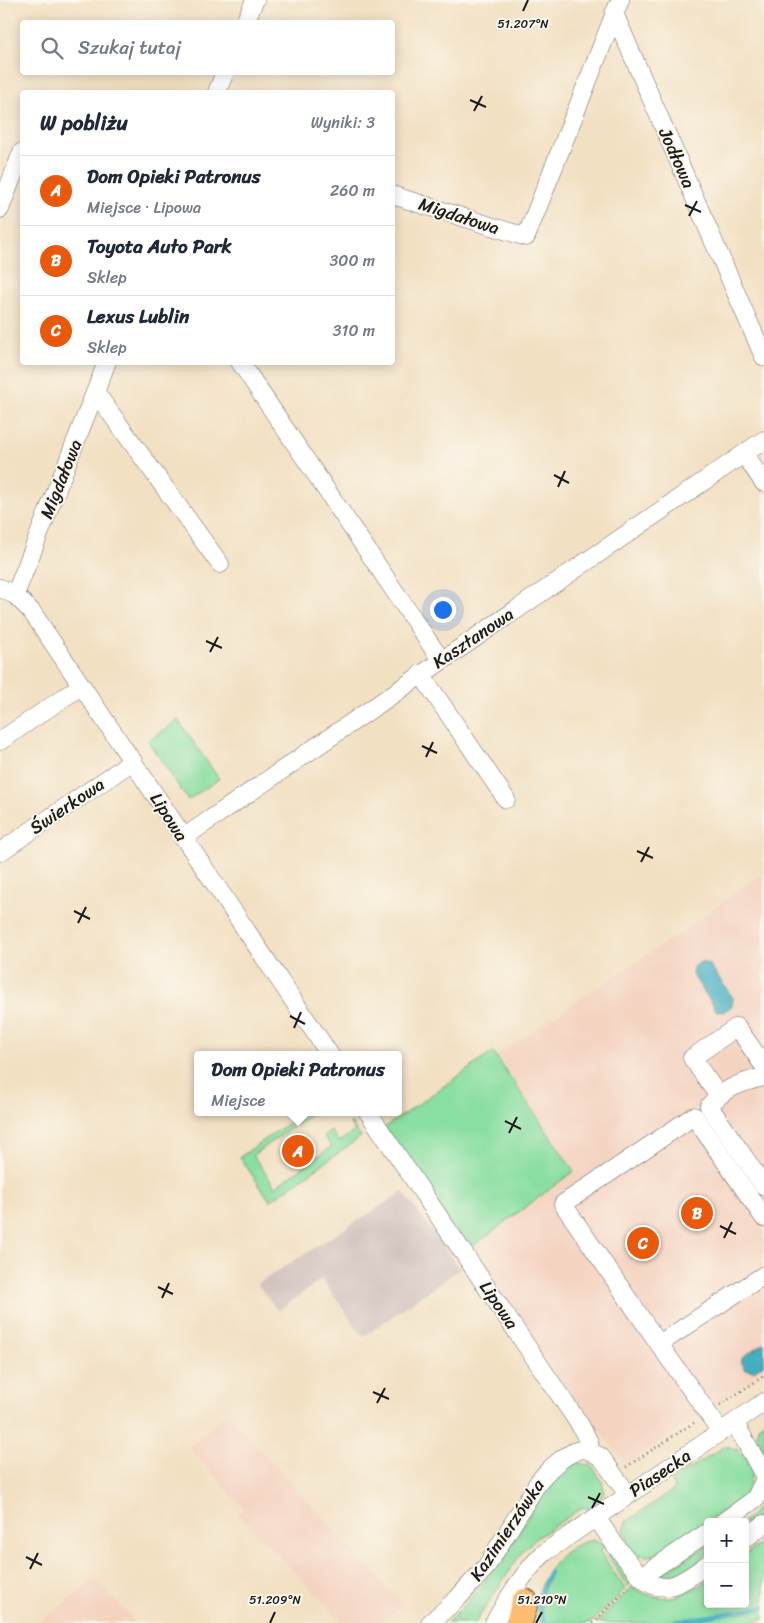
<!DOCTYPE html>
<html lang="pl">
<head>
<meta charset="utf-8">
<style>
  :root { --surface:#fff; --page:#f6f6f7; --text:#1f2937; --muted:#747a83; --line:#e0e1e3; --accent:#ea580c }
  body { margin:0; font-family:Sriracha,sans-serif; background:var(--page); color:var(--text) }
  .controls { position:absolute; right:15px; bottom:15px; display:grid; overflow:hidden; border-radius:5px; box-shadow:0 2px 12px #0003 }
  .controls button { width:45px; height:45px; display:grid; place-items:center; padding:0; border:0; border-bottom:1px solid var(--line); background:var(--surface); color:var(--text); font:25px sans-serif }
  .you { position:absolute; left:442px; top:609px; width:18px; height:18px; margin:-12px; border:4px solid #fff; border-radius:50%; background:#1a73e8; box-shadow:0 0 0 8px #1a73e833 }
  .badge { display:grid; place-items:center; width:32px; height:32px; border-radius:50%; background:var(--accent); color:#fff; font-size:16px; font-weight:700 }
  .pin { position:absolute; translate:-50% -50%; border:2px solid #fff; box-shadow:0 1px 5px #0006 }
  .popup { position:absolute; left:194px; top:1051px; width:208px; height:65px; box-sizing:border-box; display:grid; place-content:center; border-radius:5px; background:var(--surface); filter:drop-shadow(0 1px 4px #0005); font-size:16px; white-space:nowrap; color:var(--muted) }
  .popup b { font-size:19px; color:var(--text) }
  .popup::after { content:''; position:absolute; left:50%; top:100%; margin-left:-10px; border:10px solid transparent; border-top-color:var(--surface) }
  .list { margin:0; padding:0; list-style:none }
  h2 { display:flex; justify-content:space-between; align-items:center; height:65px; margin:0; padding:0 20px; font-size:21px }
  h2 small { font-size:16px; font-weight:400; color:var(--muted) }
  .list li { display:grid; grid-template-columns:32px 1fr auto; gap:15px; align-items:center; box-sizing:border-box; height:70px; padding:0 20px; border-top:1px solid var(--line) }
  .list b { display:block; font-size:19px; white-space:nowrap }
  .list p { margin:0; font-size:16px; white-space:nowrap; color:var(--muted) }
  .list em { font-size:16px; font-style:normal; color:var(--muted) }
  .icon { flex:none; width:28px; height:28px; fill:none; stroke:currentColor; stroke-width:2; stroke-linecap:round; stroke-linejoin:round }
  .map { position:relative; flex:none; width:764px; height:1623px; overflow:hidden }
  .search { position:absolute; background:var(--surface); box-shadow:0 2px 12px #0003; left:20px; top:20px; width:375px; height:55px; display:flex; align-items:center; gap:12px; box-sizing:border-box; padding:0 18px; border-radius:5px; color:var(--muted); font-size:19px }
  .panel { position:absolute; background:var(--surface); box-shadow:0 2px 12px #0003; left:20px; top:90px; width:375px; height:275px; border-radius:5px }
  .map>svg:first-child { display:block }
  .built { fill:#f4d3c1 }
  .industrial { fill:#d0c0bc }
  .green { fill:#89dea1; stroke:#527d5e }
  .water { fill:#41adc0; stroke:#2e646e }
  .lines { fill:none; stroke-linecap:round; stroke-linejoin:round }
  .stream { stroke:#41adc0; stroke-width:4.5 }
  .minor-casing { stroke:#676156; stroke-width:19 }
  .highway-casing { stroke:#676156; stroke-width:28 }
  .path { stroke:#676156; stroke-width:2.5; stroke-dasharray:1 4; stroke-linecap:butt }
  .minor { stroke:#fff; stroke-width:18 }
  .highway { stroke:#fcbd6f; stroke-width:26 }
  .ticks { fill:none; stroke:#1c1c1c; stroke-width:2 }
  .labels { text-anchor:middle; stroke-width:4; stroke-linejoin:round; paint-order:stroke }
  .street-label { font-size:18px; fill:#1c1c1c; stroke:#fbf7ec }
  .ticks-label { font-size:12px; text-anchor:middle; fill:#1c1c1c; stroke:#fbf7ec; stroke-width:4; stroke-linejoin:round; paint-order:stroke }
</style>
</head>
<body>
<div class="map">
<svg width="764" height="1623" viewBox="0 0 764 1623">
  <rect width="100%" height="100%" fill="#fbf7ec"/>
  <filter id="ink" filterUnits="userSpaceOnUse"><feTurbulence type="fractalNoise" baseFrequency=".02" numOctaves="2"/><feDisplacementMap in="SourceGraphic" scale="10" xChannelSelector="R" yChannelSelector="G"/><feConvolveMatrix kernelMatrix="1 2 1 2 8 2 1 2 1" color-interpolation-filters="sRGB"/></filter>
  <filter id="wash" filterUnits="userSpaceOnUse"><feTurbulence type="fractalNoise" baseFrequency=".0096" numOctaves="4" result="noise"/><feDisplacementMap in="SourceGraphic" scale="20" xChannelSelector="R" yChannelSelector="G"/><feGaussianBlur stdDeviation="1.12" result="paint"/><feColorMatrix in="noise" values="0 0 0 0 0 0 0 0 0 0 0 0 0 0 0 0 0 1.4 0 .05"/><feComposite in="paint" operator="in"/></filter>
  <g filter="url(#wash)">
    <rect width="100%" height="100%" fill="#f2e0c2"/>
    <!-- built -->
    <path class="built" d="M760,875L764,881V1023L759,1026L764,1033V1371L626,1465L541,1356L472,1251L576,1171L497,1055L686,929Z
      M225,1414L239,1427L404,1606L377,1623H344L238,1514L244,1508L189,1447Z
      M95,1580L137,1623H38Z"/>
    <!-- industrial -->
    <path class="industrial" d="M403,1192L460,1269L363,1337L322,1279L278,1311L257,1284Z"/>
    <!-- green -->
    <path class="green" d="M178,720L219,779L188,800L148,741Z
      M493,1052L574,1171L468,1250L384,1128Z
      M304,1112H315L253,1155L275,1187L331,1147L324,1136L331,1131L339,1142L355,1131L350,1124L351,1123L361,1137L270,1201L240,1157Z
      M764,1422V1453L757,1435L758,1426Z
      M725,1446C754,1452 758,1474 743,1497L661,1553C646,1558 635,1557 624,1544L628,1541L624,1531L626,1522L675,1489L671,1481Z
      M575,1462L592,1466C606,1486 611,1494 588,1509L583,1507L536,1538L522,1552L475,1623H447C472,1599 493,1573 512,1543C531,1513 544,1483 575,1462Z
      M764,1499L761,1515L745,1529V1522H742L751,1516Z
      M594,1540L605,1546L599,1550L625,1589L591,1623H538C529,1590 558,1543 594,1540Z
      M764,1542V1619L739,1623H596L632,1587C663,1605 680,1598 708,1580V1604H745V1554Z
      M708,1545V1554C695,1563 675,1582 659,1575Z
      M611,1553L632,1582L628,1586L607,1555Z"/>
    <!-- water -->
    <path class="water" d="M701,962L709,964L733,998L732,1006L723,1012L717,1011L692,974L693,967Z
      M764,1343V1364L754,1371L745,1369L741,1361L743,1357Z"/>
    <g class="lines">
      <!-- stream -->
      <path class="stream" d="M545,1623C534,1607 542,1588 550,1572
        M668,1623L764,1607"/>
    </g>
  </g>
  <g filter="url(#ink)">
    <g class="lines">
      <!-- minor casing -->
      <g class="minor-casing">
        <path id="minor" d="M614,13L764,357
          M245,22L255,0
          M217,92L225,72
          M392,195L526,237L620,0
          M0,209L22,152
          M240,362L441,660
          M96,393L220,564
          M744,454L764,483
          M0,588L15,595L32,612L330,1055
          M15,595L107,362
          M421,674L506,799
          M0,741L81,686
          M183,838L764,440
          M0,852L133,761
          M764,1077C742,1082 724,1088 709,1106L764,1186
          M718,1095L692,1058L737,1027L764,1066
          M368,1112L580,1425L589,1442L590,1450
          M764,1218L694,1116L563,1204L659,1344L764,1275
          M659,1344L721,1432
          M735,1423L764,1475
          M596,1517L615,1545L641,1577L708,1532
          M723,1522L755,1499L764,1481
          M745,1539L764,1524
          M641,1577C665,1599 686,1579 708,1564
          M430,1623L457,1599L486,1567L539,1481C550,1468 567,1451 585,1449L601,1457L628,1495
          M494,1623C508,1598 523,1573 544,1553L764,1402"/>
      </g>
      <!-- highway casing -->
      <g class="highway-casing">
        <path id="highway" d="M519,1623L525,1602"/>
      </g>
      <!-- path -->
      <path class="path" d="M720,1405L764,1376
        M626,1467L695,1422
        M593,1623L629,1587"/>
      <!-- minor -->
      <use href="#minor" class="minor"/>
      <!-- highway -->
      <use href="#highway" class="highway"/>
    </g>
  </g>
  <!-- ticks -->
  <path class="ticks" d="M523,11L528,0M470,100L486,107M474,111L482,96M685,205L701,212M689,216L697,201M554,475L569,483M558,487L565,471M206,641L222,648M210,652L218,637M422,746L437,753M426,757L433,742M637,851L653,858M641,862L649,847M74,911L90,919M78,923L86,907M290,1016L305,1024M294,1028L301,1012M505,1121L521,1129M509,1133L517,1117M720,1226L736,1234M724,1238L732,1222M158,1287L173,1294M162,1298L169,1283M373,1392L389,1399M377,1403L385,1388M588,1497L604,1504M592,1508L600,1493M26,1557L42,1565M30,1569L38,1553M270,1623L275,1612M536,1623L542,1612"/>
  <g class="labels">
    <!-- street labels -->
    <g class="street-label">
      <text transform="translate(677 158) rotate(66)" y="6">Jodłowa</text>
      <text transform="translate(459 216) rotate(18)" y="6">Migdałowa</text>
      <text transform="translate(61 479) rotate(-68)" y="6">Migdałowa</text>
      <text transform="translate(473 638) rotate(-34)" y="6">Kasztanowa</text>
      <text transform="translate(67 806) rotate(-34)" y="6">Świerkowa</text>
      <text transform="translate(169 817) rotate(57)" y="6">Lipowa</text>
      <text transform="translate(499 1305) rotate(56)" y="6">Lipowa</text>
      <text transform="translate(660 1473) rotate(-34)" y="6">Piasecka</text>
      <text transform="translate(507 1530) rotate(-56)" y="6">Kazimierzówka</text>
    </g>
  </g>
  <g class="ticks-label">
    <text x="523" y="28">51.207°N</text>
    <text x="275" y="1604">51.209°N</text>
    <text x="542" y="1604">51.210°N</text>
  </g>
</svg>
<div class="controls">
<button>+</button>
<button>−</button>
</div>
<div class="you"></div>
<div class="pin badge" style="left:298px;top:1151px">A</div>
<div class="popup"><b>Dom Opieki Patronus</b>Miejsce</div>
<div class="pin badge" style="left:697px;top:1213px">B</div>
<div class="pin badge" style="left:643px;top:1243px">C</div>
<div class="search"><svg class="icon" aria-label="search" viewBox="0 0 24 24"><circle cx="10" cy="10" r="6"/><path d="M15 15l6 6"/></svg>Szukaj tutaj</div>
<section class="panel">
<h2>W pobliżu<small>Wyniki: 3</small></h2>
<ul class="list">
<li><span class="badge">A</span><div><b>Dom Opieki Patronus</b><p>Miejsce · Lipowa</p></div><em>260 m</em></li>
<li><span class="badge">B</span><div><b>Toyota Auto Park</b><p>Sklep</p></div><em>300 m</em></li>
<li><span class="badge">C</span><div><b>Lexus Lublin</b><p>Sklep</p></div><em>310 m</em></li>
</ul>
</section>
</div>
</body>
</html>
